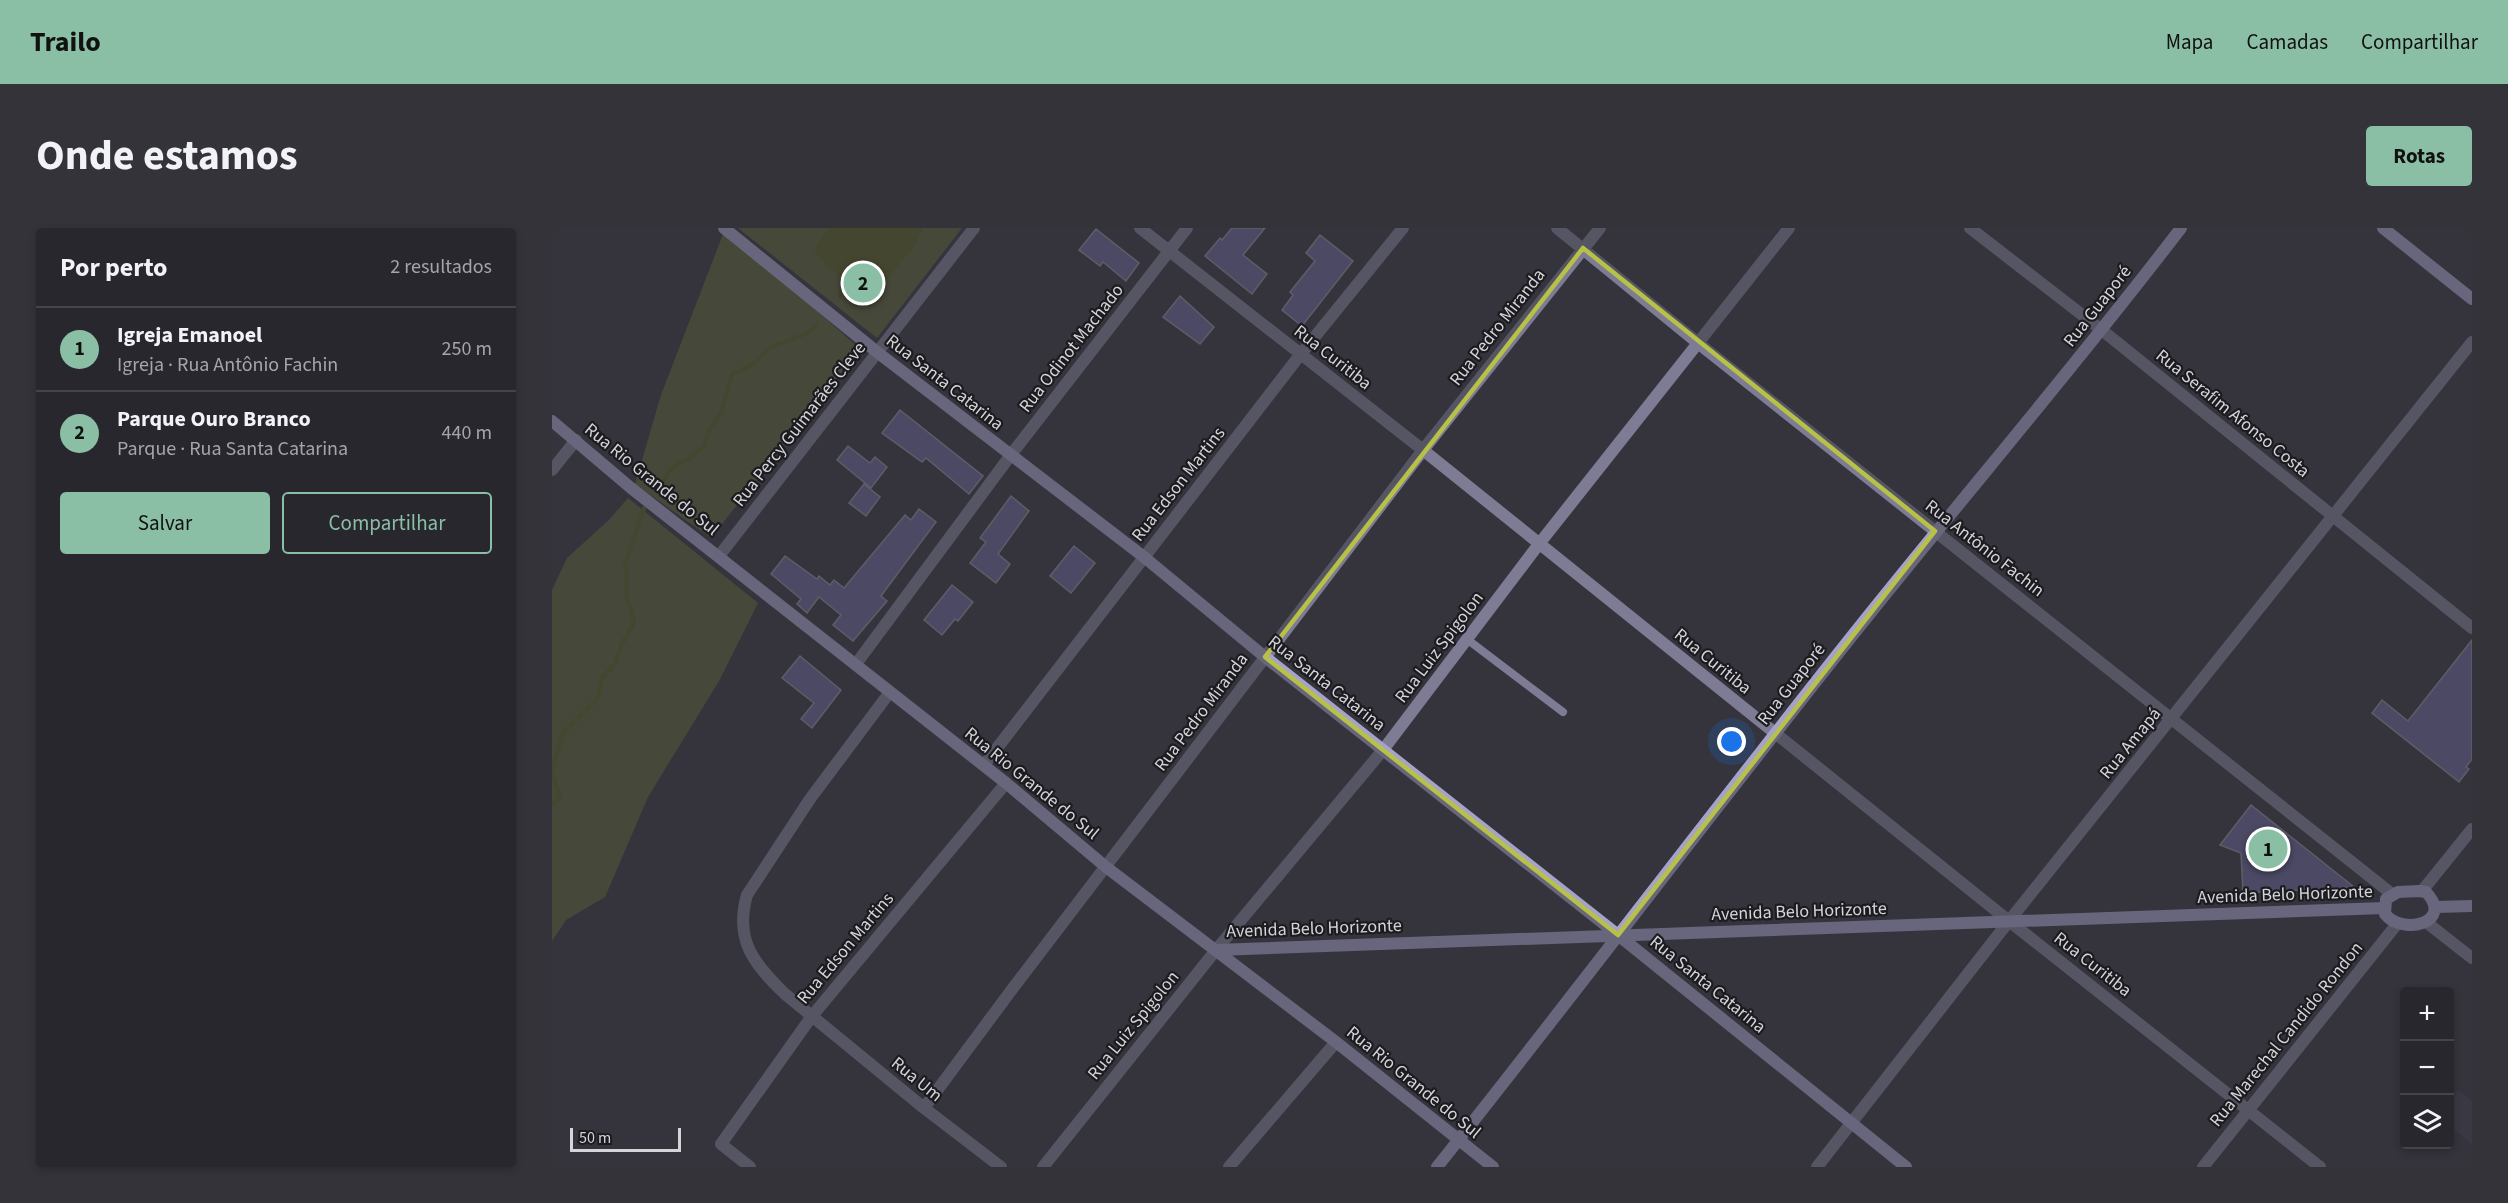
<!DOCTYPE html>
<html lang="pt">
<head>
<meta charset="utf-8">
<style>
  :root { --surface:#28272e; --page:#34333a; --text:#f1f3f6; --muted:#a5a5aa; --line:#44444a; --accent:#8abfa5 }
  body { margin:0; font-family:"Source Sans 3",sans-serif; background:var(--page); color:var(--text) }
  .controls { position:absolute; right:18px; bottom:18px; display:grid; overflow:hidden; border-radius:6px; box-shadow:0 3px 9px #0003 }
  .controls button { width:54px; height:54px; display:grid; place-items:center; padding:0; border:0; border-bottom:2px solid var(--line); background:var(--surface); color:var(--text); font:30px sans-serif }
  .scale { position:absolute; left:18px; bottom:15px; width:111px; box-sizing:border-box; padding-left:6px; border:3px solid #d4d4d9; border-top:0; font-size:16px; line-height:21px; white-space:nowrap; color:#d4d4d9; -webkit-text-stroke:4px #1c1c20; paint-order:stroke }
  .you { position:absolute; left:1180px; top:514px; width:21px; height:21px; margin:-15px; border:4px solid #fff; border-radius:50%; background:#1a73e8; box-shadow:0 0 0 9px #1a73e833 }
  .badge { display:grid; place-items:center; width:39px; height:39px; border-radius:50%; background:var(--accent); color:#111; font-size:20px; font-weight:700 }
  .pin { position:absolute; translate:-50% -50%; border:3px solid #fff; box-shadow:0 2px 6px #0006 }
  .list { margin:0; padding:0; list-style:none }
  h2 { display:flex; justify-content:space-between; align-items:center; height:78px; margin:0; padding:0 24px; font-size:26px }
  h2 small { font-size:20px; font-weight:400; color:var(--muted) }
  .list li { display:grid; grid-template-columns:39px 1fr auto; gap:18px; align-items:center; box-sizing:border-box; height:84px; padding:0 24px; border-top:2px solid var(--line) }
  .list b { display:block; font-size:22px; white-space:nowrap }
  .list p { margin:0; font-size:20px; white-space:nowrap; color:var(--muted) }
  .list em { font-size:20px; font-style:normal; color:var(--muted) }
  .actions { display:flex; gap:12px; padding:18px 24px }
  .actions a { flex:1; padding:14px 0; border:2px solid var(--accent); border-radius:6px; text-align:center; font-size:21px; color:var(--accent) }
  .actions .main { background:var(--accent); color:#111 }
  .icon { flex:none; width:33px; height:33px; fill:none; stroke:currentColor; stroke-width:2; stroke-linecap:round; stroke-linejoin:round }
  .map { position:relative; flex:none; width:1920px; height:939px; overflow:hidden; border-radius:6px }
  header { display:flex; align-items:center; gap:36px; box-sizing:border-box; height:84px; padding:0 30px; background:var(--accent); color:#111 }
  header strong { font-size:28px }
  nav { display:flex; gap:33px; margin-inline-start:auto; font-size:21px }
  .intro { display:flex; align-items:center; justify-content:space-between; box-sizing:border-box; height:144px; padding:0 36px }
  h1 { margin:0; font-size:42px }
  .button { padding:15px 27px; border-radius:6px; background:var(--accent); color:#111; font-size:21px; font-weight:700 }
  main { display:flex; gap:36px; padding:0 36px }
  aside { flex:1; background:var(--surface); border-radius:6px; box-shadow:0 3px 9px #0003 }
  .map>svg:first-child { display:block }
  .built { fill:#403f4d }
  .green { fill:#5c6039 }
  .water { fill:#575c1f }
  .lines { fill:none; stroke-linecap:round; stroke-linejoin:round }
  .stream { stroke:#575c1f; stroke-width:4.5 }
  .building { fill:#696398; stroke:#8e8e98; stroke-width:1.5 }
  .lane { stroke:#7d7c94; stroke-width:8 }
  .street { stroke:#7d7c94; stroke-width:12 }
  .secondary { stroke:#a6a3ca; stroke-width:12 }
  .marked { fill:none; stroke:#b8c147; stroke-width:4.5; stroke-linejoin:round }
  .labels { text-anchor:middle; stroke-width:4.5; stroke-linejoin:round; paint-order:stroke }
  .street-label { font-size:18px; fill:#d4d4d9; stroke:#1c1c20 }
</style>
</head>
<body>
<header>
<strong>Trailo</strong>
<nav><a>Mapa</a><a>Camadas</a><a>Compartilhar</a></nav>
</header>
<div class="intro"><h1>Onde estamos</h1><a class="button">Rotas</a></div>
<main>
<aside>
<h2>Por perto<small>2 resultados</small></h2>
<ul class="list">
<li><span class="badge">1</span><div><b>Igreja Emanoel</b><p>Igreja · Rua Antônio Fachin</p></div><em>250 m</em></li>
<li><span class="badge">2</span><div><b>Parque Ouro Branco</b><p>Parque · Rua Santa Catarina</p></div><em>440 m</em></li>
</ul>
<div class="actions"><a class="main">Salvar</a><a>Compartilhar</a></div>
</aside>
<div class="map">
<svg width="1920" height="939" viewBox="0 0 1920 939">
  <rect width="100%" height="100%" fill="#35343d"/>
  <!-- built -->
  <path class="built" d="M1906,862L1920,873V916L1898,898V873Z"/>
  <!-- green -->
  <path class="green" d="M186,0H410L325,110Z
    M173,1L308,121L159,310L83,256L109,167Z
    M76,270L206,375L167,453L96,569L53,669L14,692L0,713V362L15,330L57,292Z"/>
  <!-- water -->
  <path class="water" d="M276,0H371L363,17L334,53L325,59C301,59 274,44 262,21Z"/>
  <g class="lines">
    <!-- stream -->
    <path class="stream" d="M288,68L297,45
      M111,254L117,243L127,235L137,231L152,218L157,203L169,185L180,146L198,138L219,119L256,105L264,97
      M0,542L11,505L46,470L50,450L63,436L70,415L81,398L82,391L74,367L75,346L73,337L92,280
      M0,547L9,569L0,576"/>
  </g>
  <!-- building -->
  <path class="building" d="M680,0H713L691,27L715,46L700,66L653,28L668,10L670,12Z
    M544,1L587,35L574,53L551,34L548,38L527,22Z
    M768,7L801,33L750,98L730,82L741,67L738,64L763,33L754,25Z
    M628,68L662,99L648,116L611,89Z
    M348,182L431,248L417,266L374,230L370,234L330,205Z
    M296,218L318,235L323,229L335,239L319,260L285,232Z
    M312,256L328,269L314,288L297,275Z
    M459,268L477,283L446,326L458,336L444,355L418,335L434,314L428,310Z
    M367,281L384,294L329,368L335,373L301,413L281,397L289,387L267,369L255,385L245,376L249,371L219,346L233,328L265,351L267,348L278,357L282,352L292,360L353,287L359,292Z
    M522,318L543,335L519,365L498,348Z
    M400,357L421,374L406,393L403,391L390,407L372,392Z
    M1920,412V531L1914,539L1917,541L1907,554L1820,485L1830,472L1856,493Z
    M248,428L289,462L260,500L249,491L262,475L230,450Z
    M1699,577L1802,659L1691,665L1689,625L1668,617Z"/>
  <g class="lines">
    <!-- lane -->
    <path class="lane" d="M916,412L1011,484"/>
    <!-- street -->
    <path class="street" d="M588,0L871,222L1457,693L1768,939
      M1005,0L1146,115L1840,666
      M1418,0L1551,103L1920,400
      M0,242L24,212
      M167,328L422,0
      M304,436L458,228L635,0
      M338,464L258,571L195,667C182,712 202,736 233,766L372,880L449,939
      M432,537L748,127L851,0
      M1870,663L1920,601
      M1874,694L1920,730
      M372,880L458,764L871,222L1048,0
      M198,939L169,916L260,788L454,555
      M491,939L664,722L831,522L987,316L1237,0
      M677,939L784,814
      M1265,939L1457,693L1920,114
      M1651,939L1845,696"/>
    <!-- secondary -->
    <path class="secondary" d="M172,0L325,124L592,329L713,429L1066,707L1354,939
      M1831,0L1920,71
      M0,193L79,260L454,555L554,639L784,814L941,939
      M1867,663L1874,664C1903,695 1850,708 1833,686L1834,671L1846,664Z
      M1883,679L1920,678
      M664,722L1832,680
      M885,939C1025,763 1160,584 1300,408C1409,271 1523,139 1629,0"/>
  </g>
  <!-- marked area -->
  <path d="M0 0H1920V939H0ZM1031,20L1383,303L1066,707L713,429Z" fill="#35343d" fill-opacity=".55" fill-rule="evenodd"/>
  <path class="marked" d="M1031,20L1383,303L1066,707L713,429Z"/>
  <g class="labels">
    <!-- street labels -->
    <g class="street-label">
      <text transform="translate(1545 78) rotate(-52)" y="6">Rua Guaporé</text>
      <text transform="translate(945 99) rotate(-52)" y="6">Rua Pedro Miranda</text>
      <text transform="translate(519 120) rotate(-52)" y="6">Rua Odinot Machado</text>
      <text transform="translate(781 129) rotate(38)" y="6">Rua Curitiba</text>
      <text transform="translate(393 154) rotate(38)" y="6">Rua Santa Catarina</text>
      <text transform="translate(1681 185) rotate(39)" y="6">Rua Serafim Afonso Costa</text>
      <text transform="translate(247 196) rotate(-52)" y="6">Rua Percy Guimarães Cleve</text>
      <text transform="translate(100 251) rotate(39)" y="6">Rua Rio Grande do Sul</text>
      <text transform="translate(626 256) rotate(-52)" y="6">Rua Edson Martins</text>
      <text transform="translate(1433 320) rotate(38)" y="6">Rua Antônio Fachin</text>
      <text transform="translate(887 419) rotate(-53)" y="6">Rua Luiz Spigolon</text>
      <text transform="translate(1161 433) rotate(39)" y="6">Rua Curitiba</text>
      <text transform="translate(775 455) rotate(38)" y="6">Rua Santa Catarina</text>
      <text transform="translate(1239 456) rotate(-52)" y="6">Rua Guaporé</text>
      <text transform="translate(649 484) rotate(-53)" y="6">Rua Pedro Miranda</text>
      <text transform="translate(1578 515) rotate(-51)" y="6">Rua Amapá</text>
      <text transform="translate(480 555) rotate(39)" y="6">Rua Rio Grande do Sul</text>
      <text transform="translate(1733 666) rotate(-2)" y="6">Avenida Belo Horizonte</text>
      <text transform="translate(1247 683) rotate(-2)" y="6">Avenida Belo Horizonte</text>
      <text transform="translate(762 700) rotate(-2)" y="6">Avenida Belo Horizonte</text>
      <text transform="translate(293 720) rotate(-50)" y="6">Rua Edson Martins</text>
      <text transform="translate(1541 736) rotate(38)" y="6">Rua Curitiba</text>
      <text transform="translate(1156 756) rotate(39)" y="6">Rua Santa Catarina</text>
      <text transform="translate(581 797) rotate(-51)" y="6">Rua Luiz Spigolon</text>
      <text transform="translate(1734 806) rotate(-51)" y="6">Rua Marechal Candido Rondon</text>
      <text transform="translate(365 851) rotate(39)" y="6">Rua Um</text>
      <text transform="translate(862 854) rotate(39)" y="6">Rua Rio Grande do Sul</text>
    </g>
  </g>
</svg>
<div class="controls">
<button>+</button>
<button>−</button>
<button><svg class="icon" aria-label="layers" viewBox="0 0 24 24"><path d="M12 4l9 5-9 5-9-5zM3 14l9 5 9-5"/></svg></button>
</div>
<div class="scale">50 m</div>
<div class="you"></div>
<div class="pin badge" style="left:1716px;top:621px">1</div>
<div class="pin badge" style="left:311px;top:55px">2</div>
</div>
</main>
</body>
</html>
